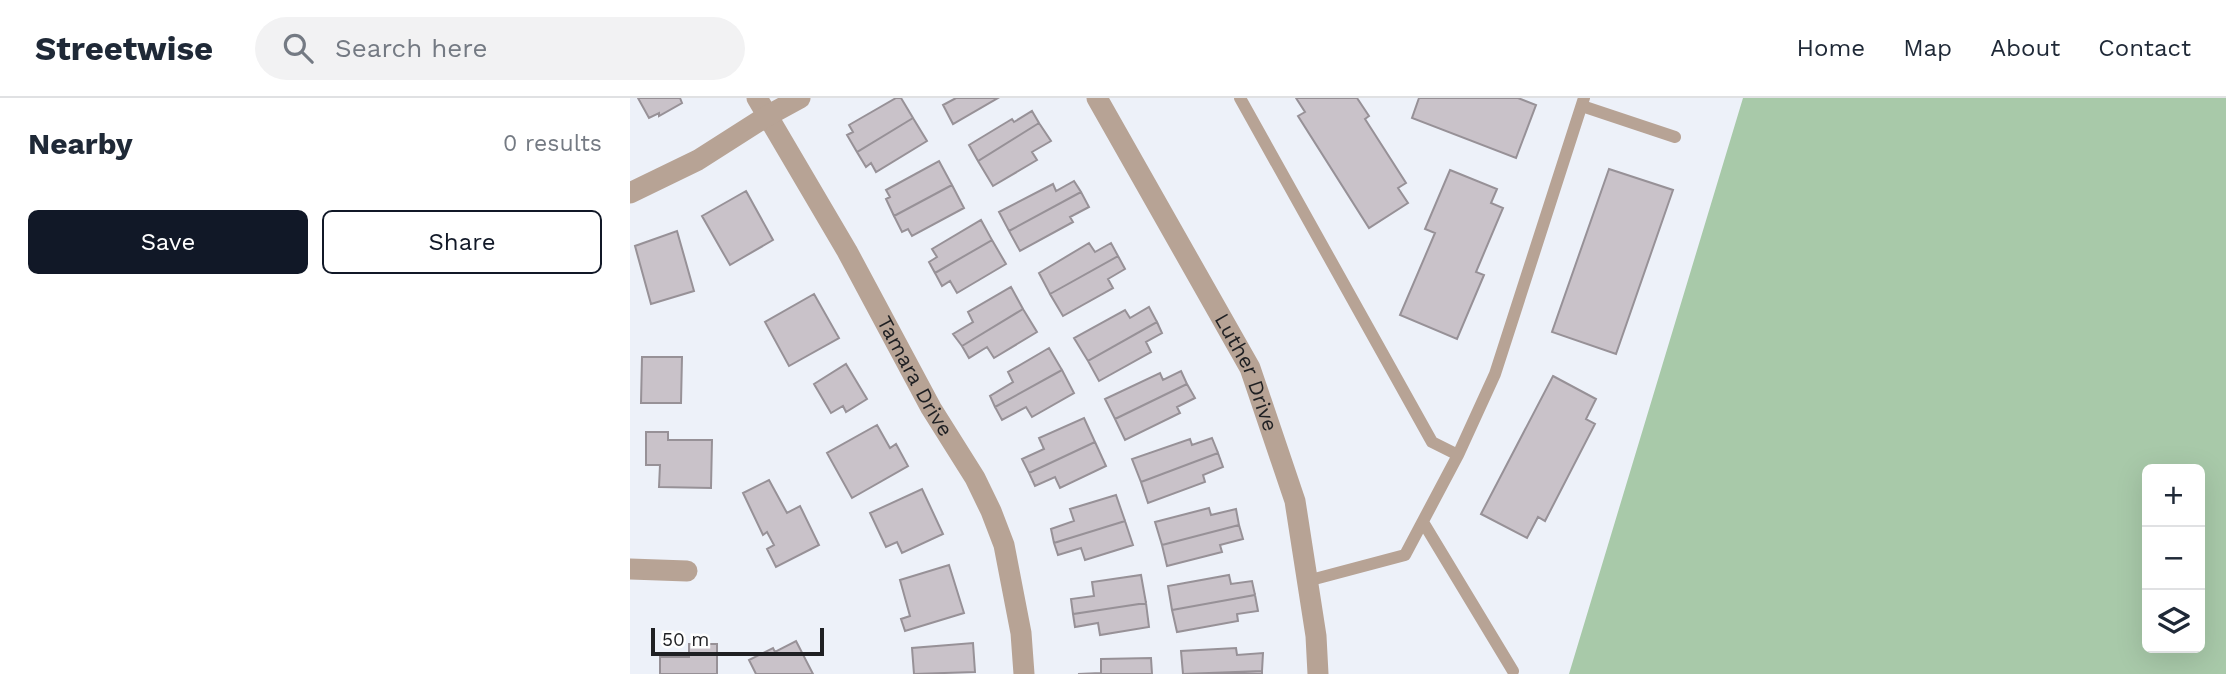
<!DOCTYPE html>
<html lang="en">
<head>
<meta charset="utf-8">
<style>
  :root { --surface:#fff; --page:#f2f2f3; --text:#1f2937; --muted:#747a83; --line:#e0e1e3; --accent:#111827 }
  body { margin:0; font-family:"Work Sans",sans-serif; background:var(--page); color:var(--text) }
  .controls { position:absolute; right:21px; bottom:21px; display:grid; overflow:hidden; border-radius:10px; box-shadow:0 7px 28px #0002 }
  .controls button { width:63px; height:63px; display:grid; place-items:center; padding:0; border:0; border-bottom:2px solid var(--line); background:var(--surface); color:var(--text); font:35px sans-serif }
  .scale { position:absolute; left:21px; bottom:18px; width:173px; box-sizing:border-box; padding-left:7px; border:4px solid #1f2023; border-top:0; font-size:19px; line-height:24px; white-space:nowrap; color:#1f2023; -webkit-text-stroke:5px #fefefe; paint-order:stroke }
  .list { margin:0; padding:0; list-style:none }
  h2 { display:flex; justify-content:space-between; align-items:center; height:91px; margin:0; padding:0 28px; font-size:30px }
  h2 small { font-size:23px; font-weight:400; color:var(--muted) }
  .actions { display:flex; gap:14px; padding:21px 28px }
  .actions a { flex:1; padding:16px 0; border:2px solid var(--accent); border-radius:10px; text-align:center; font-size:24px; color:var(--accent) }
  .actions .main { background:var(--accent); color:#fff }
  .icon { flex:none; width:38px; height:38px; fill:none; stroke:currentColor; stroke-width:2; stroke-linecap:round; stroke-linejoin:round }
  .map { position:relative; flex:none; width:1596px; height:576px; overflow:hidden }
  header { display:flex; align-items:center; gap:42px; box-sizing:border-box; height:98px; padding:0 35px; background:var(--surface); border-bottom:2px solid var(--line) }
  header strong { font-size:33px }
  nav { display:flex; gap:38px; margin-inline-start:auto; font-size:24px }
  .search { width:490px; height:63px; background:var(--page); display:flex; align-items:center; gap:18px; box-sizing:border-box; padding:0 24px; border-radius:38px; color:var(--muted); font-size:26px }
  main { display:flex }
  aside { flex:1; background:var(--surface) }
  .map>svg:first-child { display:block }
  .green { fill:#a8c9a9; fill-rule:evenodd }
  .building { fill:#c9c2c9; stroke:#979197; stroke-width:2 }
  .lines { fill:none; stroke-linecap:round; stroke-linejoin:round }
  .lane { stroke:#b7a395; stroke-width:12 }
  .street { stroke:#b7a395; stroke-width:21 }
  .labels { text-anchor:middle; stroke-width:5; stroke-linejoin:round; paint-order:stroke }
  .street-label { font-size:21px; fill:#1f2023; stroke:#fefefe }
</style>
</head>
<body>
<header>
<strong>Streetwise</strong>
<div class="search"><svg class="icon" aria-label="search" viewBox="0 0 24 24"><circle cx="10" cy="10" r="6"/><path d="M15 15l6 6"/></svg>Search here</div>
<nav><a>Home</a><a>Map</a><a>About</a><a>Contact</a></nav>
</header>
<main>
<aside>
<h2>Nearby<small>0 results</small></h2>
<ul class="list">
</ul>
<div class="actions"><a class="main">Save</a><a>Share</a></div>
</aside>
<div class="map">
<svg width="1596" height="576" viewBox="0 0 1596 576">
  <rect width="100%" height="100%" fill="#edf1f9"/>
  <!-- green -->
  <path class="green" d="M1113,0H1596V576H939ZM1570,371V550H1517V371Z"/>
  <!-- building -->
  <path class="building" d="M8,0H50L52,5L29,18V15L19,20Z
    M266,0H271L283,20L227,54L217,37L223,34L219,27Z
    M326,0H368L323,26L313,7Z
    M666,0H727L739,18L735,21L776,85L768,90L778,105L739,130L668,18L675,14Z
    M789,0H888L906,7L886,60L782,20Z
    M402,13L409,25L348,63L339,47L382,21L384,24Z
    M283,20L297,43L246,74L241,65L236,69L227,54Z
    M409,25L421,43L402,54L407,62L363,88L348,63Z
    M309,63L322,87L264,118L256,101L260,99L256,92Z
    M979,71L1043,92L986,256L922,234Z
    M820,72L867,91L861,105L873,110L846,174L854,177L827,241L770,217L805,135L795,131Z
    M444,83L451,94L379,133L369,114L423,86L426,93Z
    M322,87L334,110L282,138L278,131L272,134L264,118Z
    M116,93L143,142L100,167L72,118Z
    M451,94L459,109L440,119L443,124L390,153L379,133Z
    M351,122L362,142L305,175L299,164L307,159L302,151Z
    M47,133L64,193L21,206L5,148Z
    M362,142L376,166L327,195L320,183L312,188L305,175Z
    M459,145L465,154L481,145L488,158L420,196L409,175Z
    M488,158L495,171L478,181L483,190L433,218L420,196Z
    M381,189L393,211L332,248L323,236L343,224L338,214Z
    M184,196L209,240L159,268L135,224Z
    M519,209L527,224L458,263L444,240L495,212L500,220Z
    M393,211L407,234L364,260L357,249L339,260L332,248Z
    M527,224L532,235L516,244L521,254L469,283L458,263Z
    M419,250L432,272L365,309L360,298L383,284L378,274Z
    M12,259H52L51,305H11Z
    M216,266L237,301L216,314L213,308L201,315L184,286Z
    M432,272L444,295L402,319L396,309L372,322L365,309Z
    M551,273L557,286L485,321L475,301L530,275L533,282Z
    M923,278L966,301L956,321L965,326L915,423L908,419L897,440L851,416Z
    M557,286L565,300L547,309L550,315L495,342L485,321Z
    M454,320L465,344L399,375L392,361L414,351L409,340Z
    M247,327L260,350L266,346L278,368L222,400L197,355Z
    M16,334H38V342H82L81,390L29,389L30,367H16Z
    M582,340L588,355L511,384L502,361L560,341L562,347Z
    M465,344L476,368L430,390L425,379L405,388L399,375Z
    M588,355L593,369L573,377L575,384L518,405L511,384Z
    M139,382L157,415L170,408L189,447L146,469L137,451L144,447L137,434L133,437L113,395Z
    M292,391L313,436L272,455L267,444L256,449L240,415Z
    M486,397L495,423L424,445L421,431L444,423L440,411Z
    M579,410L581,417L606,411L609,427L532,447L525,424Z
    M495,423L503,447L455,462L451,450L428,457L424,445Z
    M609,427L613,441L590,447L592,454L537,468L532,447Z
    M319,467L334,515L275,533L271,521L280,518L270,482Z
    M511,477L516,505L443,516L441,501L464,498L462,484Z
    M599,477L601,486L622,483L625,497L542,512L538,488Z
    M625,497L628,513L607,516L608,523L547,534L542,512Z
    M516,505L519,529L470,537L468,525L445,529L443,516Z
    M166,543L183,576H126L119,562L143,550L145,554Z
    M343,545L345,574L284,576L282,550Z
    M59,546H87V576H30V559H59Z
    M606,550L607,557L633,555L632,573L553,576L551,553Z
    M521,560L522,576H448L471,575V561Z
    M632,573V576H579Z"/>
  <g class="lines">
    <!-- lane -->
    <path class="lane" d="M610,0L802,344L828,357L775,457L677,483
      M952,8L1045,39
      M828,357L865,276L954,0
      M793,424L883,573"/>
    <!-- street -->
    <g class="street">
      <path id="s1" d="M127,0L217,153L301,310L345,380L361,413L374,447L391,535L394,576"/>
      <path id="s2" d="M467,0L620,270L665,403L686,538L688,576"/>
      <path d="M0,95L68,62L137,18L170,0"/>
      <path d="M0,471L57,473"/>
    </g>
  </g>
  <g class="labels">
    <!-- street labels -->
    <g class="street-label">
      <text dy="7" stroke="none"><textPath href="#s2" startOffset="313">Luther Drive</textPath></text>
      <text dy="7" stroke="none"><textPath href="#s1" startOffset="320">Tamara Drive</textPath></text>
    </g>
  </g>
</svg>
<div class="controls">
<button>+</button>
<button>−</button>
<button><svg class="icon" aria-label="layers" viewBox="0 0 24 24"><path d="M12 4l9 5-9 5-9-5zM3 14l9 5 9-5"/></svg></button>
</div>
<div class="scale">50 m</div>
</div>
</main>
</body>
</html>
